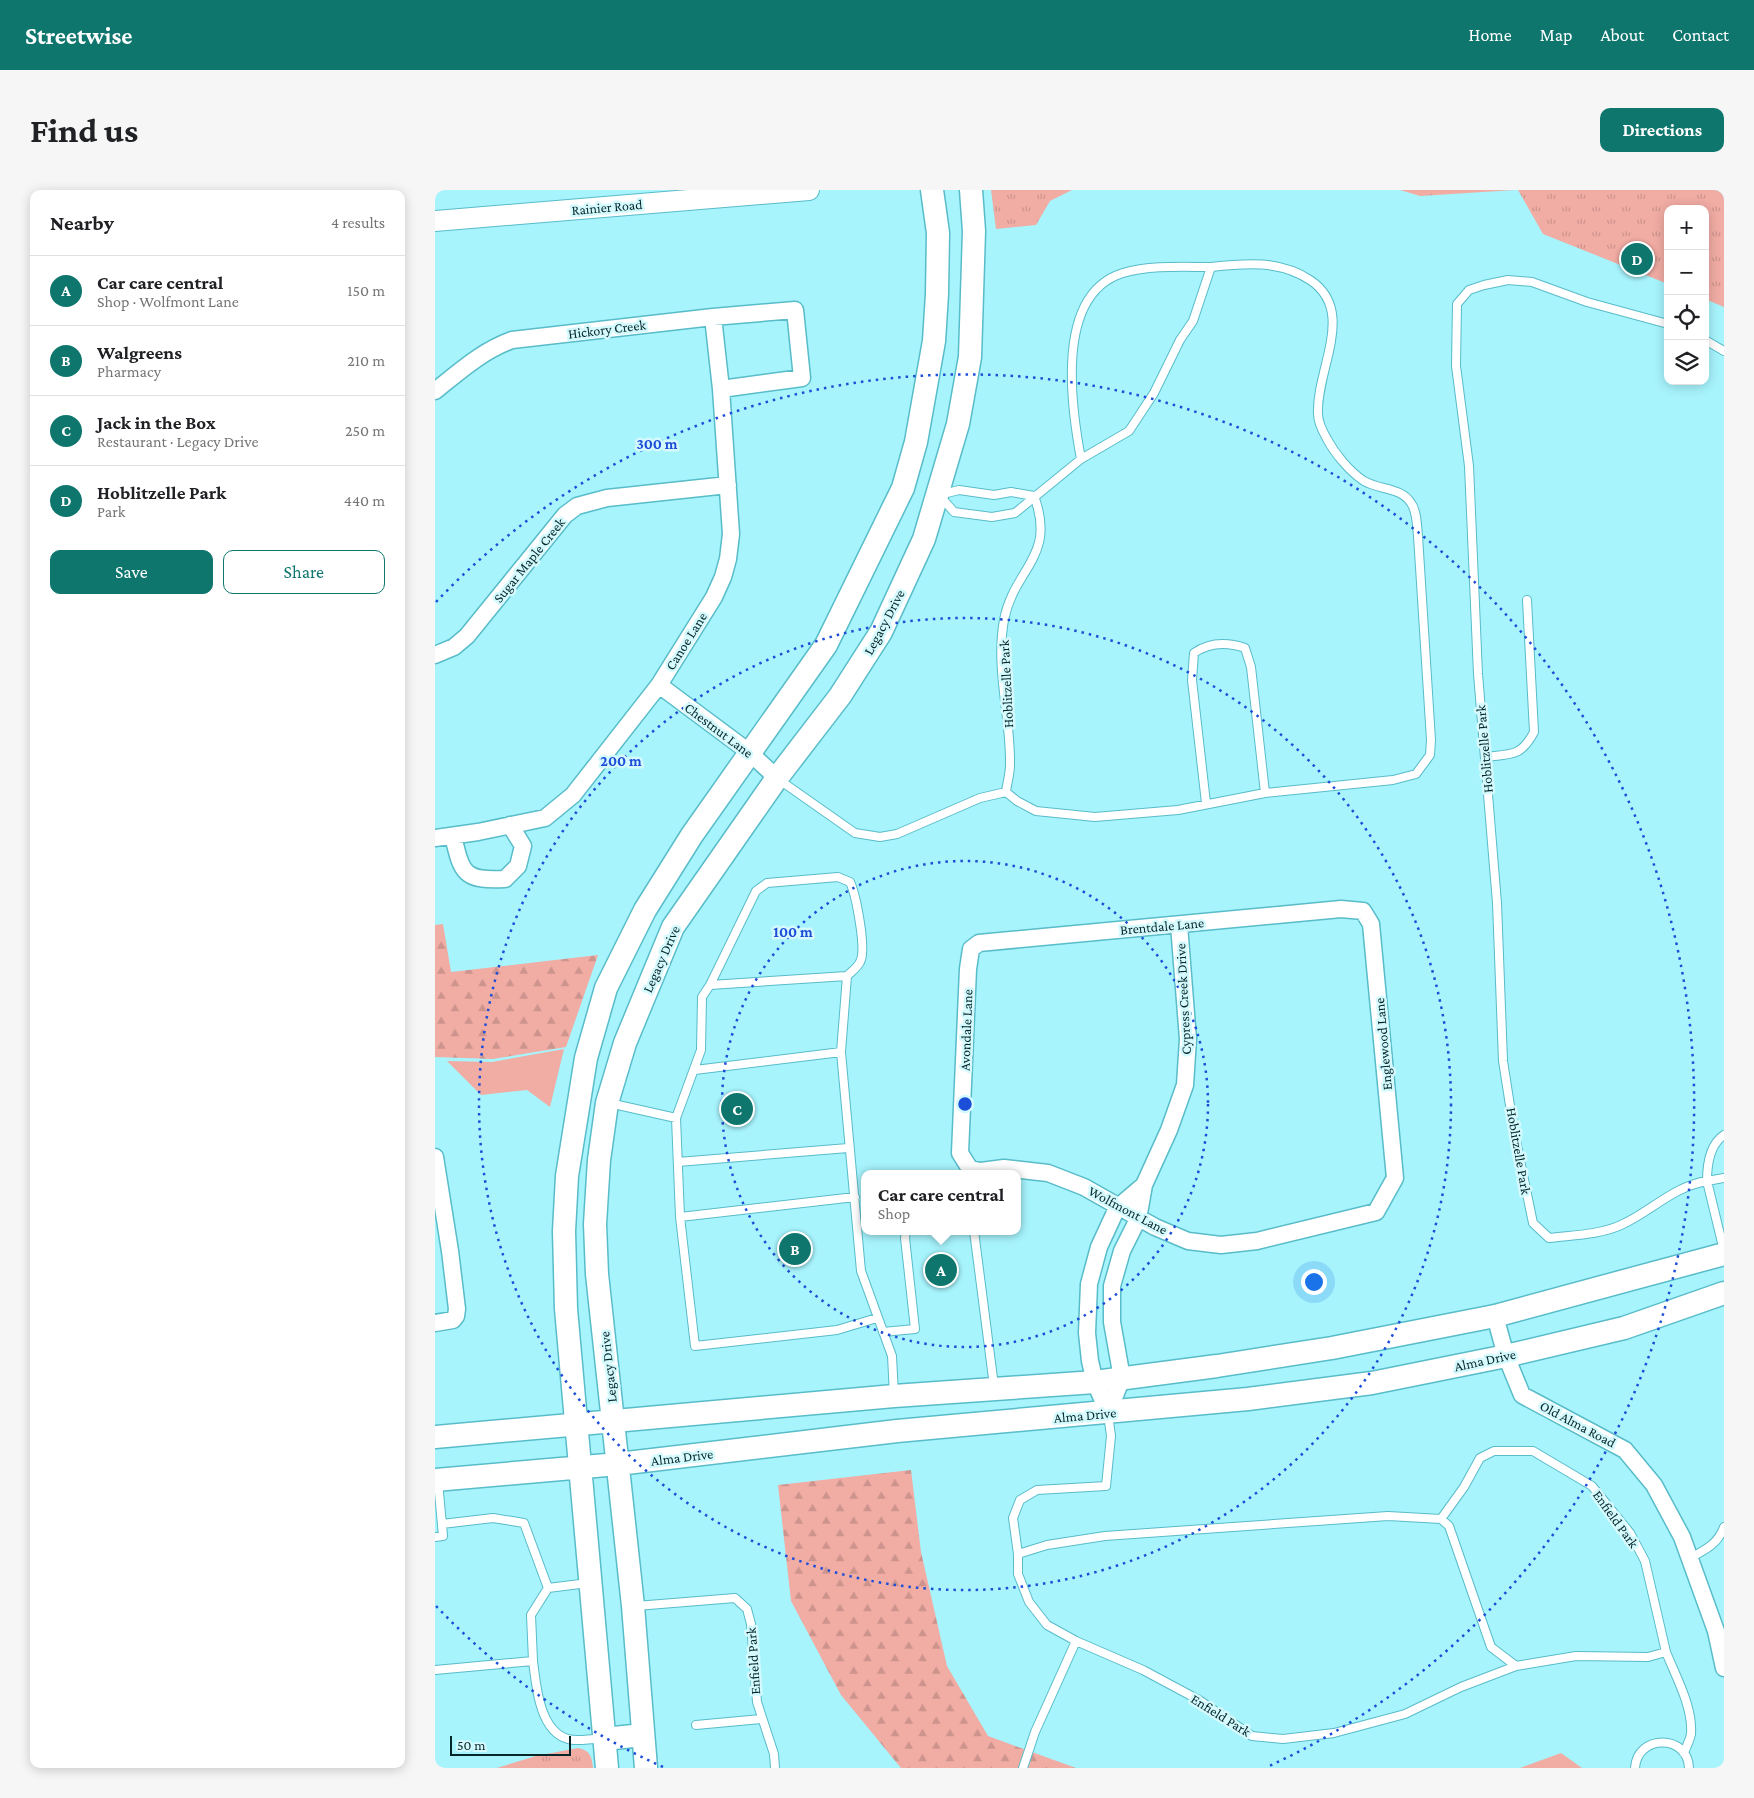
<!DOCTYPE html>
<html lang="en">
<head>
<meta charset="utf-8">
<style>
  :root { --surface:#fff; --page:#f6f6f6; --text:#202124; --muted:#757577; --line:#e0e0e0; --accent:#0f766e }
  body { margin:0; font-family:"Crimson Pro",serif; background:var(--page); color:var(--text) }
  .controls { position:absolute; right:15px; top:15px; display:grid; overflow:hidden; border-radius:10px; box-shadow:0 2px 12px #0003 }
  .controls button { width:45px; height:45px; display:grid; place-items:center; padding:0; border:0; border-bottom:1px solid var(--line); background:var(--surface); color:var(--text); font:25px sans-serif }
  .scale { position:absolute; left:15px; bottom:12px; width:121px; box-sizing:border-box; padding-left:5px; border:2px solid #05272a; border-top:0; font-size:14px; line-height:18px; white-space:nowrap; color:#05272a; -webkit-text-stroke:4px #d5fafe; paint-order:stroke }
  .you { position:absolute; left:878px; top:1091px; width:18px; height:18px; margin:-12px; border:4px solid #fff; border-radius:50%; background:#1a73e8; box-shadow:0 0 0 8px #1a73e833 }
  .badge { display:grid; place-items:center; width:32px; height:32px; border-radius:50%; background:var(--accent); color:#fff; font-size:16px; font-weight:700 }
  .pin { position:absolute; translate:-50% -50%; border:2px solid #fff; box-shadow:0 1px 5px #0006 }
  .popup { position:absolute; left:426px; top:980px; width:160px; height:65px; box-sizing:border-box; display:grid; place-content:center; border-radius:10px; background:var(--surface); filter:drop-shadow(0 1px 4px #0005); font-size:16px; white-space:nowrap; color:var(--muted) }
  .popup b { font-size:19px; color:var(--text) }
  .popup::after { content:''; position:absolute; left:50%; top:100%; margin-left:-10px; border:10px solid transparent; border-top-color:var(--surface) }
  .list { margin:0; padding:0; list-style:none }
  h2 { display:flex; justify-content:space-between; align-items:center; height:65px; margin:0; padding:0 20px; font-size:21px }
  h2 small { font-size:16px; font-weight:400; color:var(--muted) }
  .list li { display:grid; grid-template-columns:32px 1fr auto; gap:15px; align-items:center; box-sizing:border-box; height:70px; padding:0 20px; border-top:1px solid var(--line) }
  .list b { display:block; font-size:19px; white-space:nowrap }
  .list p { margin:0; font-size:16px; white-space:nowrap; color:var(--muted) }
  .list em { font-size:16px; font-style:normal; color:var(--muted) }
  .actions { display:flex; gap:10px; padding:15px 20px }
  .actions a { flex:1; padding:11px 0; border:1px solid var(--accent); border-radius:10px; text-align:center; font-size:18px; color:var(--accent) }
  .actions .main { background:var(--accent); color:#fff }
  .icon { flex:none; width:28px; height:28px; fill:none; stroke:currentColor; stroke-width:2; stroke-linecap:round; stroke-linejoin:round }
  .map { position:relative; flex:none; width:1289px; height:1578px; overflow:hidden; border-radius:10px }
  header { display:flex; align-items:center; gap:30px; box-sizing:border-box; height:70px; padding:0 25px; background:var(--accent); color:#fff }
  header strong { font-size:24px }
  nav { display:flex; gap:28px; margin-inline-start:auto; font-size:18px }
  .intro { display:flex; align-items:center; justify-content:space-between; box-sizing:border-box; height:120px; padding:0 30px }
  h1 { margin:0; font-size:35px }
  .button { padding:12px 22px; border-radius:10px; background:var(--accent); color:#fff; font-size:18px; font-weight:700 }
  main { display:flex; gap:30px; padding:0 30px }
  aside { flex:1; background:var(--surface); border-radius:10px; box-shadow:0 2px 12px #0003 }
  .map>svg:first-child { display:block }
  .grass { fill:#f1aca4 }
  .forest { fill:url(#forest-firs) }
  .park { fill:url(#park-tufts) }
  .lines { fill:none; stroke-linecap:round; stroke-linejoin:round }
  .service-casing { stroke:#58bcc9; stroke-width:10 }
  .minor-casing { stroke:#58bcc9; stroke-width:19 }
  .tertiary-casing { stroke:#58bcc9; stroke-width:22 }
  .secondary-casing { stroke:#58bcc9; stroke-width:25 }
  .service { stroke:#fff; stroke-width:8 }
  .minor { stroke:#fff; stroke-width:16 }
  .tertiary { stroke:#fff; stroke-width:20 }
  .secondary { stroke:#fff; stroke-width:22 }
  .ring { fill:none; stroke:#1d4ed8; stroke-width:2.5; stroke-dasharray:2.5 5 }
  .labels { text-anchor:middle; stroke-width:5; stroke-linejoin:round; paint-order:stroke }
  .street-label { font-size:14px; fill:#05272a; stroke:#d5fafe }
  .centre { fill:#1d4ed8; stroke:#d5fafe; stroke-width:2.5 }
  .ring-label { font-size:15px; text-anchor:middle; font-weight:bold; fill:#1d4ed8; stroke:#d5fafe; stroke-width:5; stroke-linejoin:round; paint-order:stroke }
</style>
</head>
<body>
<header>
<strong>Streetwise</strong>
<nav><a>Home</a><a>Map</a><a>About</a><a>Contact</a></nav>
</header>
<div class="intro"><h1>Find us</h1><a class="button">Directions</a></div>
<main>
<aside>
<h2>Nearby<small>4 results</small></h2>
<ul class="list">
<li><span class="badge">A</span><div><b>Car care central</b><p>Shop · Wolfmont Lane</p></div><em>150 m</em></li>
<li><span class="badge">B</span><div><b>Walgreens</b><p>Pharmacy</p></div><em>210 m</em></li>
<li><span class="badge">C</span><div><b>Jack in the Box</b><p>Restaurant · Legacy Drive</p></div><em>250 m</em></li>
<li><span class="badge">D</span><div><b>Hoblitzelle Park</b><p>Park</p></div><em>440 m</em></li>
</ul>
<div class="actions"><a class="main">Save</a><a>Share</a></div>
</aside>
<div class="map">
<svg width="1289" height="1578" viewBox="0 0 1289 1578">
  <defs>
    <pattern id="forest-firs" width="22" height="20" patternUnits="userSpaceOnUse" patternTransform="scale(1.25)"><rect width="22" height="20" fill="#f1aca4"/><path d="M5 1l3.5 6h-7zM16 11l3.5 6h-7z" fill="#cd948d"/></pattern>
    <pattern id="park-tufts" width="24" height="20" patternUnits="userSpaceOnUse" patternTransform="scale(1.25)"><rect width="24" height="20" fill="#f1aca4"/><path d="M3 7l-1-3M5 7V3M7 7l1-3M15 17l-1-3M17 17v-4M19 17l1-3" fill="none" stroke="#cd948d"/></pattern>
  </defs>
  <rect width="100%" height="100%" fill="#a7f4fd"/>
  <!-- grass -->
  <path class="grass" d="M129,859L115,917L92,900L46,905L12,871L57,872Z
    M1126,1563L1147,1578H1085Z"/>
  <!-- forest -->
  <path class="forest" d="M8,734L16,782L163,765L131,857L58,869L0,867V735Z
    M476,1280L486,1362L512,1476L553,1546L641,1578H466L406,1505L356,1411L343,1295Z"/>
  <!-- park -->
  <path class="park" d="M556,0H637L615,11L601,35L561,39Z
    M965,0H1079L985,6Z
    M1083,0H1289V117L1270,109V19H1233V94L1108,44Z
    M143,1558C155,1560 157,1567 158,1578H62L101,1566Z"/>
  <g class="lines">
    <!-- service casing -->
    <g class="service-casing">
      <path id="service" d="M1233,134L1152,112L1097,92L1073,90L1049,95L1034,100L1022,114L1021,176L1034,276L1043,484L1062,713L1068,871L1079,941L1098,1033L1114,1048C1138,1045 1164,1045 1186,1035C1217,1021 1237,997 1272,991C1272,975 1274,955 1289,945
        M1270,150L1289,161
        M646,269C636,216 620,104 688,83C716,75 747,77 776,77
        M1050,567C1076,564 1086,567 1099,542L1092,410
        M343,589L420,643L445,647L462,644L545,608L571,602C572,593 575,584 575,575C576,527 560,479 569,430C579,378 622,367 599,306
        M571,602L582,611L601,621L660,627L743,620L830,603L958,590L981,584L995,565L996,550L983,346C982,337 982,321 976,313C966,297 944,300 929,291C915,282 900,264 892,249C888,242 883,231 883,224C881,179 922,121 875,90C845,70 810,73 776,77L758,131L745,150L719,203L694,241L646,269L580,323L557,327L519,322L504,305L524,300L559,305L576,302L599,306
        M771,613L757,490L759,463C775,452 792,452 810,458L816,477L830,603
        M275,795L321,701L332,693L403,687L415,692C421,705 432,760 425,772C423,777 416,782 412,786
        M260,880L406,862
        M174,913L241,928L266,860L267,807L275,795L412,786L406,862L426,1081L457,1166L459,1205
        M241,928L245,1027L420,1007
        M243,972L413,958
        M1289,988L1272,991L1289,1061
        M245,1027L260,1156L402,1140L442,1128
        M539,1041L559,1196
        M448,1142L480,1139L470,1048L471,1041
        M673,1224L676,1246L671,1296L602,1300L585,1310L578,1328L583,1364V1384L594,1412L612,1435L641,1451L708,1480L764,1510L817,1546L848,1549L899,1543L970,1524L1026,1497L1081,1476L1141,1466L1213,1467L1231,1462L1210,1371L1195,1343L1157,1296L1098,1261H1059L1045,1268L1029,1297L1006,1329
        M7,1334L58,1328L89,1333L113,1398
        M0,1347L8,1346L3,1291
        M583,1364L612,1355L670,1346L953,1326L1006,1329L1014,1336L1056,1457L1081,1476
        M1255,1368C1270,1360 1283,1354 1289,1337
        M201,1416L300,1408L312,1419L316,1434L322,1512L339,1564L340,1578
        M1231,1462C1241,1487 1258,1517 1256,1544C1255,1550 1251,1557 1249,1563
        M98,1471C101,1494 104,1541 133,1549C142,1552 157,1548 168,1549
        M0,1480L98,1471L96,1425L113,1398L153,1393
        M261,1535L326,1529
        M588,1578L600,1542L641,1451
        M1200,1578C1202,1544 1253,1544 1254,1578"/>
    </g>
    <!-- minor casing -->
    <g class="minor-casing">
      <path id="minor" d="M0,201C25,181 47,161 77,150L278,127L360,120L367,188L286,199
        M0,465L19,457L32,446L130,325L142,316L172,308L293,295
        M224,495L314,562L342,588
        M18,646C27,684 29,691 70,689L83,676L88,656L75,635
        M0,648L43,642L110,628L138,605L224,495L279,407L288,387L293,369L296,344L286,199L278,127
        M906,719L928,721L936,734L960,988L941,1022L822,1051L786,1055L753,1051L720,1037L649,997L613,983L569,978L546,981L535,979L525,963L533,779L536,759L544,753Z
        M0,967L15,1061L22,1119L21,1126L18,1130L0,1133
        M1060,1126L1071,1166L1087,1205L1190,1260L1219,1295L1247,1347L1281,1441L1289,1478
        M673,1223L687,1188L677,1132V1096L687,1061L703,1029L709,995L734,940L750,895L753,849L744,735
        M673,1223L660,1192L655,1171L652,1143L654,1094L664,1057L682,1018L709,995"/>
    </g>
    <!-- tertiary casing -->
    <g class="tertiary-casing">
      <path id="tertiary" d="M0,31L374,0"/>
    </g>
    <!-- secondary casing -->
    <g class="secondary-casing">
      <path id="secondary" d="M0,1247L459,1206L660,1192L782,1176L897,1158L1060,1126L1289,1064
        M0,1290L183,1274L462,1241L813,1209L937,1193L1071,1166L1189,1138L1289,1103
        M169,1549L208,1545
        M172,1578L131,1119L129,1041L132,986L151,868L171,798L210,720L257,645L391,455L468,298L481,252L499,151L502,104L503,43L497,0
        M211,1578L198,1416L162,1084L160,1034L164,970L172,913L190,853L238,737L342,588L405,506L446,442L489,349L523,234L535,167L539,41L536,0"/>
    </g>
    <!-- service -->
    <use href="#service" class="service"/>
    <!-- minor -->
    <use href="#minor" class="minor"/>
    <!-- tertiary -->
    <use href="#tertiary" class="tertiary"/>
    <!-- secondary -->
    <use href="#secondary" class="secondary"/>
  </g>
  <!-- distance rings -->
  <g class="ring">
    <circle cx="530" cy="914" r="243"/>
    <circle cx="530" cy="914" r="486"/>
    <path d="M228 1577A729 729 0 0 1 1 1416M1 412A729 729 0 1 1 832 1577"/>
  </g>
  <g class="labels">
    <!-- street labels -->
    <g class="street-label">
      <text transform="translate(172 17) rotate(-5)" y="5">Rainier Road</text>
      <text transform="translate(172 139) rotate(-7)" y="5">Hickory Creek</text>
      <text transform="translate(94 370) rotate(-51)" y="5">Sugar Maple Creek</text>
      <text transform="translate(449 432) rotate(-62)" y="5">Legacy Drive</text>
      <text transform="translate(251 451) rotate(-58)" y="5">Canoe Lane</text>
      <text transform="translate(571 494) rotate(-93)" y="5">Hoblitzelle Park</text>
      <text transform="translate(284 540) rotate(37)" y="5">Chestnut Lane</text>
      <text transform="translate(1049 559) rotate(-95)" y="5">Hoblitzelle Park</text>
      <text transform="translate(727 736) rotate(-5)" y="5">Brentdale Lane</text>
      <text transform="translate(226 769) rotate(-66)" y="5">Legacy Drive</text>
      <text transform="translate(748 809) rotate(-93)" y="5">Cypress Creek Drive</text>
      <text transform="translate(531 840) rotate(-88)" y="5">Avondale Lane</text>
      <text transform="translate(948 854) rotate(-95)" y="5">Englewood Lane</text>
      <text transform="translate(1084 961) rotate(80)" y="5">Hoblitzelle Park</text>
      <text transform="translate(693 1020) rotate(28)" y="5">Wolfmont Lane</text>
      <text transform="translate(1050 1170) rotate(-12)" y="5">Alma Drive</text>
      <text transform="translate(173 1177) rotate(-96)" y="5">Legacy Drive</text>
      <text transform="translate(650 1225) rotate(-5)" y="5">Alma Drive</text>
      <text transform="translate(1143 1234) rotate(28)" y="5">Old Alma Road</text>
      <text transform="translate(247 1267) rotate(-7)" y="5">Alma Drive</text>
      <text transform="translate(1181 1329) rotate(54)" y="5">Enfield Park</text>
      <text transform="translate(318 1471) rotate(-94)" y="5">Enfield Park</text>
      <text transform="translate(786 1525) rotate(32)" y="5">Enfield Park</text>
    </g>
  </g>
  <circle cx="530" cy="914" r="8" class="centre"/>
  <g class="ring-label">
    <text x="222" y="259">300 m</text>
    <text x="186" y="576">200 m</text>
    <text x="358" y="747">100 m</text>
  </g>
</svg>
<div class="controls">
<button>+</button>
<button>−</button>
<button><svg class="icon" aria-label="locate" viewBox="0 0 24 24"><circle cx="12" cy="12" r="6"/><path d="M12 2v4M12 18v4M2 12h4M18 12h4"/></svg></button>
<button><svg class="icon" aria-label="layers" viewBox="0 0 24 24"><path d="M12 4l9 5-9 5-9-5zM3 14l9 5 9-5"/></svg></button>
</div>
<div class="scale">50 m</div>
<div class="you"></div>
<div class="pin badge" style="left:506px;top:1080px">A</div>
<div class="popup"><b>Car care central</b>Shop</div>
<div class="pin badge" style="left:360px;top:1059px">B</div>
<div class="pin badge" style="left:302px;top:919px">C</div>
<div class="pin badge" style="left:1202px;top:69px">D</div>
</div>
</main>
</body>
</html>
